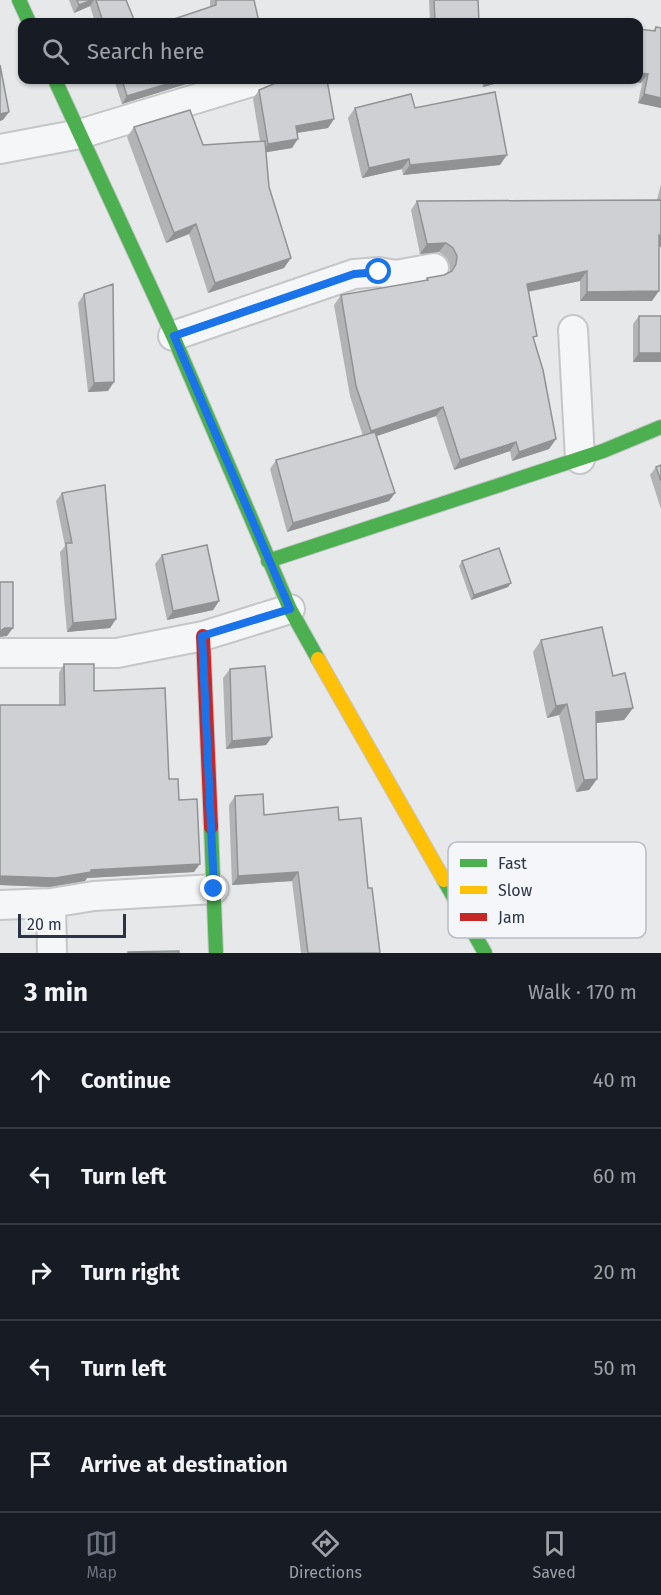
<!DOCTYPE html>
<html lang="en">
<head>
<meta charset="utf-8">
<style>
  :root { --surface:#171b24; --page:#242831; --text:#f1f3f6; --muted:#9ea1a6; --line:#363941; --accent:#6c737f }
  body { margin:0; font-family:"Fira Sans",sans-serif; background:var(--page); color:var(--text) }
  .scale { position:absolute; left:18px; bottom:15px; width:108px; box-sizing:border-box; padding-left:6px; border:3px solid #2b3445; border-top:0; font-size:16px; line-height:21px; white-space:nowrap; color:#2b3445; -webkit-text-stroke:4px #f4f6f9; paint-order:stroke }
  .stop { position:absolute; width:18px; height:18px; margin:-14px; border:4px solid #1a73e8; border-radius:50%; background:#fff }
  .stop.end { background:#1a73e8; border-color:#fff; box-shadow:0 2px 6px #0008 }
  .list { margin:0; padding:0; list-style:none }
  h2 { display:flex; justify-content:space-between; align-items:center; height:78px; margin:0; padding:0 24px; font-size:26px }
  h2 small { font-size:20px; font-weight:400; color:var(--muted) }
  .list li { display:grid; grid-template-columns:39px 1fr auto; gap:18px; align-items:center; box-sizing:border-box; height:96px; padding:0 24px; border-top:2px solid var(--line) }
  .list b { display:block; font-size:22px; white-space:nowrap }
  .list em { font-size:20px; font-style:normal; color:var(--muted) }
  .icon { flex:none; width:33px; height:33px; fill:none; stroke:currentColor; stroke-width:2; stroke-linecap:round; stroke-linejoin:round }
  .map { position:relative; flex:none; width:661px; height:953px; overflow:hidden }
  .search { position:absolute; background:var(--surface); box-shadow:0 2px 4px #0004; left:18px; right:18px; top:18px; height:66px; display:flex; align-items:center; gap:15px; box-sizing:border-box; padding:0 21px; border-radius:12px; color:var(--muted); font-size:22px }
  .sheet { height:558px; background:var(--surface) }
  nav { display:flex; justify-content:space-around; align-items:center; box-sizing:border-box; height:84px; border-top:2px solid var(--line); background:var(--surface); font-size:16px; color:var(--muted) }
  nav a { display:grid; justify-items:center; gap:3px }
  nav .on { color:var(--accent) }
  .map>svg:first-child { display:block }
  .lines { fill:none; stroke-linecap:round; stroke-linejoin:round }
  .street-casing { stroke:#c4c6c8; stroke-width:32 }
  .fast-casing { stroke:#c4c6c8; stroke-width:16 }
  .slow-casing { stroke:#c4c6c8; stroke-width:16 }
  .jam-casing { stroke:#c4c6c8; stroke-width:16 }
  .street { stroke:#f5f6f7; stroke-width:28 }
  .fast { stroke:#4caf50; stroke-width:14 }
  .slow { stroke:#ffc107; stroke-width:14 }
  .jam { stroke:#c62828; stroke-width:14 }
  .wall { fill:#b1b3b5 }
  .shaded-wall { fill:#909294 }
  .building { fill:#ced0d3; stroke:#909294; stroke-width:1.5 }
  .route { stroke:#1a73e8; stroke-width:8 }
  .key { fill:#f4f6f9; stroke:#b8bcc3; stroke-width:1.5 }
  .key-label { font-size:16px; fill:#2b3445 }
</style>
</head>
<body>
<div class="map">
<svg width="661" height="953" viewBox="0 0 661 953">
  <rect width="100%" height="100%" fill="#e6e8ea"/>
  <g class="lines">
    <!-- street casing -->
    <g class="street-casing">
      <path id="street" d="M0,149L80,134L258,80
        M573,330L580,459
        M173,336L354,274L379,272L396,275L434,268
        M0,653H117L203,636L290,609
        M51,903L94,896L214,889
        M0,905L51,903L52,953"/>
    </g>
    <!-- fast casing -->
    <g class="fast-casing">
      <path id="fast" d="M19,0L29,22
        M55,80L173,336L290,609L318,659
        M268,561L603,451L661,427
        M211,827L216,953
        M444,880L485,953"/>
    </g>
    <!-- slow casing -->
    <g class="slow-casing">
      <path id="slow" d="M318,659L444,880"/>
    </g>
    <!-- jam casing -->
    <g class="jam-casing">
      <path id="jam" d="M203,636L211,827"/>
    </g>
    <!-- street -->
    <use href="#street" class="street"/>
    <!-- fast -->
    <use href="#fast" class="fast"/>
    <!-- slow -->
    <use href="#slow" class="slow"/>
    <!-- jam -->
    <use href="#jam" class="jam"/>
  </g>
  <!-- wall -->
  <path class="wall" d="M69,0H126L135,22H95L90,6L74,13Z
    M210,0H254L210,8Z
    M429,0H478L479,22H430Z
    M656,27L661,28V108L638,103L653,31Z
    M114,80H189L186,84L122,104Z
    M277,80L334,119L328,128L297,133L292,148L266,152L269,187L284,268L208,293L189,234L166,243L127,137L134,127L203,145L260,141L253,99L259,90L275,83Z
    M481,80H509L483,87Z
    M355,108H415L500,165L403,175L402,169L362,178L348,118Z
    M661,184V247L659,246L652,301H580V281L528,292L534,340L556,439L549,449L512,461L510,451L454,470L436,416L377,436L395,493L389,501L287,532L270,469L276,460L363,436L350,396L334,305L341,295L425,281L427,278L444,275L450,272V266L447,258L439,252L420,254L411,210L417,201L657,200Z
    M84,294L108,391L88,392L78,303Z
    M639,316L661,362H633V324Z
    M661,465V509L650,475L656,467Z
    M62,493L116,619L110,628L67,632L60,552L65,546L56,501Z
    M162,555L219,601L213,610L167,620L155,564Z
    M462,561L511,583L508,587L471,600L459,566Z
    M541,640L613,676L633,708L624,720L596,723L597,779L589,790L576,792L559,715L547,718L533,652Z
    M64,664L94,691L169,779L179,800L194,872L87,878L85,881L49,887L0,885V705H59V673Z
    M230,669L272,737L266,745L226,749L223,678Z
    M235,796L264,815L339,820L368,888L380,953H301L292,881L232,885L229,805Z"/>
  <!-- shaded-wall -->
  <path class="shaded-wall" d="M92,0H94L90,6L74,13L79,5Z
    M639,73L648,74L641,83L611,80H639Z
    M180,80H189L186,84L122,104L127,96Z
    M488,80H509L483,87Z
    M644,94L661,98V108L638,103Z
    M9,112L3,120L0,121V114Z
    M334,119L328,128L290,134L296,126Z
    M298,139L292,148L262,153L268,144Z
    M507,155L500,165L403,175L410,165Z
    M409,159L402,169L362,178L369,168Z
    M196,224L189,234L166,243L174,233Z
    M659,235L661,236V247L652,244Z
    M446,243L439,252L420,254L427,244Z
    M291,258L284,268L208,293L215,283Z
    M587,271L580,281L520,293L527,284Z
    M659,291L652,301H580L587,292Z
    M639,353H661V362H633Z
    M114,382L108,391L88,392L94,383Z
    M443,407L436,416L365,440L371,431Z
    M556,439L549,449L512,461L519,452Z
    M516,442L510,451L454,470L460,460Z
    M395,493L389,501L287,532L293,523Z
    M511,583L508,587L471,600L474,595Z
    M219,601L213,610L167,620L173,611Z
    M116,619L110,628L67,632L73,623Z
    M5,628H13L7,636L0,637V631Z
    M567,704L559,715L547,718L556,706Z
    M633,708L624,720L588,724L596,712Z
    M272,737L266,745L226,749L232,741Z
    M597,779L589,790L576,792L584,780Z
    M200,864L194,872L87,878L85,881L49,887L0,885V876L91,870Z
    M298,872L292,881L232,885L238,876Z"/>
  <!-- building -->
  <path class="building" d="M77,0H92L79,5Z
    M96,0H126L135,22H103Z
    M216,0H254L259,22H165L216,5Z
    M434,0H478L479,22H435Z
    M656,27L661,28V98L644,94L648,74L639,73V29L655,31Z
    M0,65L9,112L0,114Z
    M122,80H180L127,96Z
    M278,80H327L334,119L296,126L298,139L268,144L259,90L276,83Z
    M495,92L507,155L410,165L409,159L369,168L355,108L411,94L415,108Z
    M190,110L203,145L265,141L269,187L291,258L215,283L196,224L174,233L134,127Z
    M661,200V236L659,235V291L587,292V271L527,284L537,336L533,337L543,370L556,439L519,452L516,442L460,460L443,407L371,431L356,386L341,295L428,280L427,278L444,275L452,271L456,264L457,256L453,248L446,243L427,244L417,201Z
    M113,284L114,382L94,383L84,294Z
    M639,316H661V353H639Z
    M375,432L395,493L293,523L276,460Z
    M661,465V481L656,467Z
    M105,485L116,619L73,623L66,543H72L62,493Z
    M207,545L219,601L173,611L162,555Z
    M499,548L511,583L474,595L462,561Z
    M0,582H13V628H5L0,631Z
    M602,627L613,676L625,673L633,708L596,712L597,779L584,780L567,704L556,706L541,640Z
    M64,664H94V691L165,688L169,779H178L179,800L197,799L200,864L91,870V872L55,878L0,876V705H65Z
    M265,666L272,737L232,741L230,669Z
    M263,794L264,815L338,807L339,820L361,818L368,888H372L380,953H308L298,872L238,876L235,796Z
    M179,951V953H128V952Z"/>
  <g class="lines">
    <!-- route -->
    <path class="route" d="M214,889L202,636L290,609L174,336L354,274L379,272"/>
  </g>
  <!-- legend -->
  <rect x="448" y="842" width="198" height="96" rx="9" class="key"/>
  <rect x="460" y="859" width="27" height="8" fill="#4caf50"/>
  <rect x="460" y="886" width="27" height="8" fill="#ffc107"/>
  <rect x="460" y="913" width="27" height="8" fill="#c62828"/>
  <g class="key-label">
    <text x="498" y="869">Fast</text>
    <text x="498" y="896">Slow</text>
    <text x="498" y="923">Jam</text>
  </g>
</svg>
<div class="scale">20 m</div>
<div class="stop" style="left:379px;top:272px"></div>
<div class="stop end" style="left:214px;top:889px"></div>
<div class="search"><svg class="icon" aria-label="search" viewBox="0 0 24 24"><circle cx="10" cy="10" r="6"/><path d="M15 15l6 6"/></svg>Search here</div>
</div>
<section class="sheet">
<h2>3 min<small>Walk · 170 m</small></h2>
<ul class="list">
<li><svg class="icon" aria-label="ahead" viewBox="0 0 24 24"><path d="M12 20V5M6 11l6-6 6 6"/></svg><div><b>Continue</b></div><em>40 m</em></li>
<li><svg class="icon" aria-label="left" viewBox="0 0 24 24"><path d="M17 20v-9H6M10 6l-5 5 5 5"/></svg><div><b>Turn left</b></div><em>60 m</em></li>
<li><svg class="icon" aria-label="right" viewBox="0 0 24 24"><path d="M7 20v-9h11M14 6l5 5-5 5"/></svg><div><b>Turn right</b></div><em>20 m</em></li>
<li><svg class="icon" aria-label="left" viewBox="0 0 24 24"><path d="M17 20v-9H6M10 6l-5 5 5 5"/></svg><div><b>Turn left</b></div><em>50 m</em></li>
<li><svg class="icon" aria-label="arrive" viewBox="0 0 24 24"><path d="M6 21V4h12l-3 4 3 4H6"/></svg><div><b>Arrive at destination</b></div></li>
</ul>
</section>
<nav>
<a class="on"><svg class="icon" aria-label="map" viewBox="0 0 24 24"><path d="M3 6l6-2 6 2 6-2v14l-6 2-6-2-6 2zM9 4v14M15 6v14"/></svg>Map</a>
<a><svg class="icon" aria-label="directions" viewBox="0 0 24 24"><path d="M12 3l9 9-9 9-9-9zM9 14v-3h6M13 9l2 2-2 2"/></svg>Directions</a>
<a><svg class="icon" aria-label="saved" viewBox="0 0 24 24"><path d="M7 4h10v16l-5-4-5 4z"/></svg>Saved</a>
</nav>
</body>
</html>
